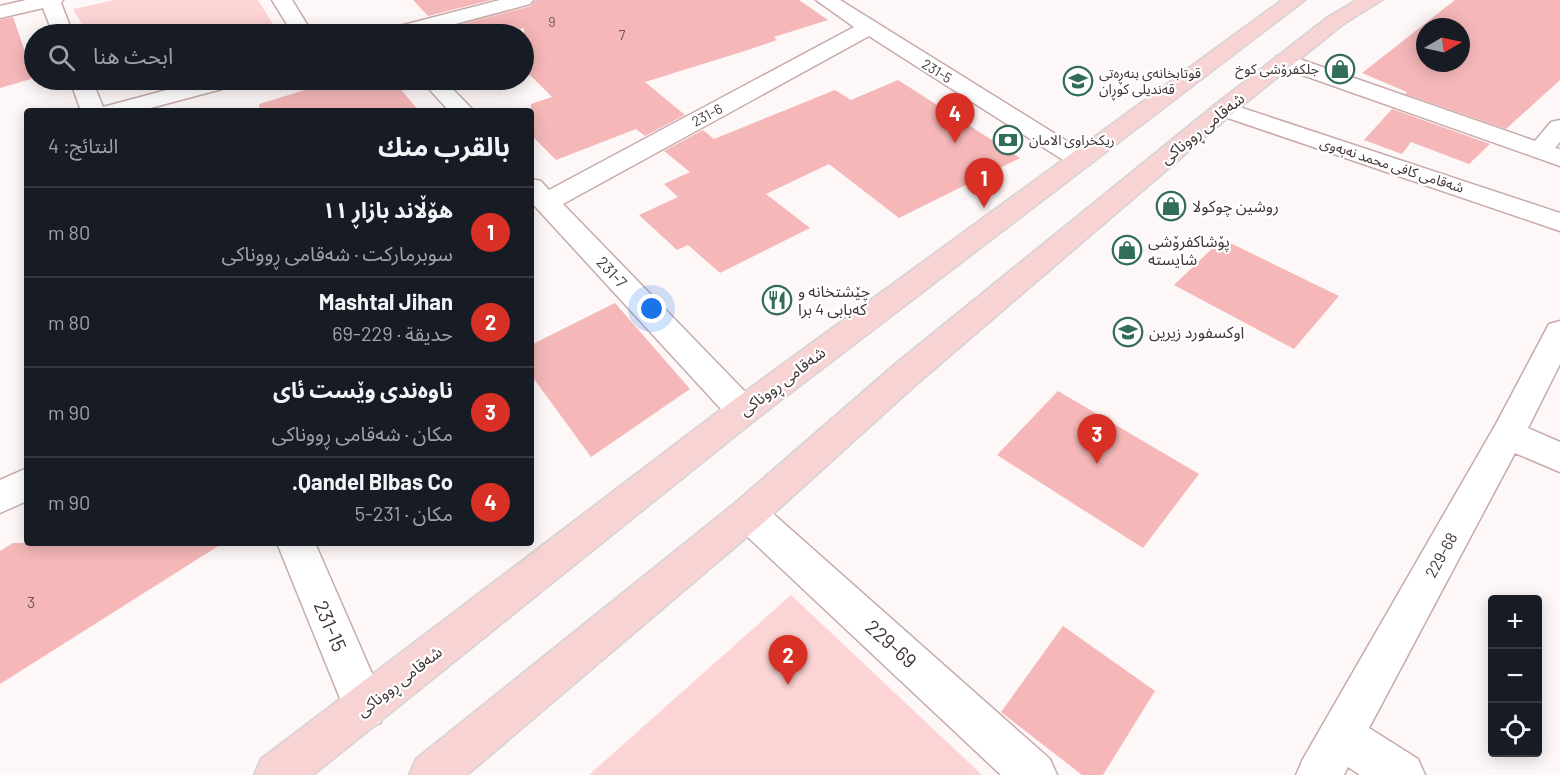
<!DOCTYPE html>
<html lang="ar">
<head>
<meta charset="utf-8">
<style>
  :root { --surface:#171b24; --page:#242831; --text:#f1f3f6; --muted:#9ea1a6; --line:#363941; --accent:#d93025 }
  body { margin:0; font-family:Barlow,"Noto Sans Arabic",sans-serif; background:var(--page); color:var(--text); direction:rtl }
  .controls { position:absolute; right:18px; bottom:18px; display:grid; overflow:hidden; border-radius:6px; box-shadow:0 3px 15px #0003 }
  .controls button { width:54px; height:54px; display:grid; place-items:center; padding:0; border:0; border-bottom:2px solid var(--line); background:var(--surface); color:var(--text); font:30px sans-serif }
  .compass { position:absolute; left:1416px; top:18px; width:54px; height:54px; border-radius:50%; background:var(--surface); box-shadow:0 3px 15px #0003; rotate:81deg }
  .you { position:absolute; left:652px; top:309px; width:21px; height:21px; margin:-15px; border:4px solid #fff; border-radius:50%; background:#1a73e8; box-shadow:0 0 0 9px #1a73e833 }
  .badge { display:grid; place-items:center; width:39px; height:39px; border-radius:50%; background:var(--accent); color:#fff; font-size:20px; font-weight:700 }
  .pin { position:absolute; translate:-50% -50px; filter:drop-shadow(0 2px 3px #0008) }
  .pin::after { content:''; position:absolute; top:32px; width:21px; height:18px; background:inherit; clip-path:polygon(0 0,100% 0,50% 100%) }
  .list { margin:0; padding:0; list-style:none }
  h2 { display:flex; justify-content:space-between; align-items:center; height:78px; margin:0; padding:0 24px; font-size:26px }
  h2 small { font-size:20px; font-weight:400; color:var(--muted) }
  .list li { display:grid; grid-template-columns:39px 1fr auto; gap:18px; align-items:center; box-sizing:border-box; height:90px; padding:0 24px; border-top:2px solid var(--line) }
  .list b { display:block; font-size:22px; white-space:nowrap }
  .list p { margin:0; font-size:20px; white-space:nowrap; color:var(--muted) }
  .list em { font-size:20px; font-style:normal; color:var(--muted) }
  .icon { flex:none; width:33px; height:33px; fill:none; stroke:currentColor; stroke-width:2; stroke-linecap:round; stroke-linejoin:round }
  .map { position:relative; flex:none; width:1560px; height:775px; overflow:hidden; direction:ltr }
  .search { position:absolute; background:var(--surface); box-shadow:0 3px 15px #0003; left:24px; top:24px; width:510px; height:66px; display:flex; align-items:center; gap:15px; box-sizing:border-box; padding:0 21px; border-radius:33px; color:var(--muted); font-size:22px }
  .panel { position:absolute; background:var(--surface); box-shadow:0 3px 15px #0003; left:24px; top:108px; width:510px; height:438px; border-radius:6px; direction:rtl }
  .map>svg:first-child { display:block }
  .green { fill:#fcd4d5 }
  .building { fill:#f5b7b8; fill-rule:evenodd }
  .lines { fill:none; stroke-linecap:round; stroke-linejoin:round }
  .minor-casing { stroke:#c8aaaa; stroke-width:3 }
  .major-casing { stroke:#d5d2d3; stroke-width:3 }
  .minor { fill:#fff; fill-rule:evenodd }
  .major { fill:#f7d3d4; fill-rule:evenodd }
  .labels { text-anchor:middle; stroke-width:4.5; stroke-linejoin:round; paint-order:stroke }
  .number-label { font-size:14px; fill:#6e5556 }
  .far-poi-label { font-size:14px; fill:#413435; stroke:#fff; text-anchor:start }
  .far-street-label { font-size:14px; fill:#413435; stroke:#fff }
  .street-label { font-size:16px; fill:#413435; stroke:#fff }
  .poi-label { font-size:16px; fill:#413435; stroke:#fff; text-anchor:start }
  .near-number-label { font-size:16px; fill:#6e5556 }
  .near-street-label { font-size:20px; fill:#413435; stroke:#fff }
</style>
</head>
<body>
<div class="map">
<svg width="1560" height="775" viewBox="0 0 1560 775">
  <rect width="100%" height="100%" fill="#fdf7f7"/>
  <!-- green -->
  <path class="green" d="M115,0H258L279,34H88L73,9Z
    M791,595L982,775H589Z"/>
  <!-- building -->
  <path class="building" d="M413,0H491L428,16Z
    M535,0H799L828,20L774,37L777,40L751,49L645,82L685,115L645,136L636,129L556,160L531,135V104L552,97L524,69V28L503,34H444L440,30L531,6Z
    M1455,0H1560V80L1506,129L1405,94L1407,92L1362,73ZM1425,27H1461V63H1425Z
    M13,17L34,78L0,88V20Z
    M338,80H393L419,111H260L259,104Z
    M898,80L1020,158L899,218L829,164L766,194L810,228L720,273L688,245L677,250L639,215L678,197L664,184L690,172L664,151L703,130L714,139L835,90L851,100Z
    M1392,109L1490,144L1469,164L1411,142L1402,154L1364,140Z
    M1222,239L1339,296L1294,349L1174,285Z
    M615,303L690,389L591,457L531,375V345Z
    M1058,391L1199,474L1143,548L997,455Z
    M13,543H223L0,684V551Z
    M1063,626L1155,691L1103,775H1082L1001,712Z"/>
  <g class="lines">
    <!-- minor casing -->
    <g class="minor-casing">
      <path id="minor" d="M26,0H63L61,3L73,34H53L43,8L0,18V6Z
        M272,0H292L313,34H293Z
        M500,0H533L530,4L418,34H385L388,29Z
        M816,0H840L1089,155L1093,160L1089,165L1080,168L1071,165L869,36L563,204L755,402L760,411L755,420L743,424L731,420L531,202V179L541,181L549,190L854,27Z
        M1285,54L1535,141L1551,122L1560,120V142L1555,148L1560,149V166L1277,66L1274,61L1277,56Z
        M70,80H92L103,107L204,80H240L237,85L139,111H81Z
        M421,80H444L474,111H449Z
        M1224,102L1560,213V231L1216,114L1212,109L1216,104Z
        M1560,321V364L1528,428L1560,442V472L1515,453L1369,728L1418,759L1425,775H1360L1348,767L1344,775H1296L1303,759L1496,424L1549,324Z
        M27,468V501L0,513V480Z
        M748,498L761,503L1050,759L1057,775H1001L735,525L729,514L735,503Z
        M277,543H315L387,708L380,723L365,730L350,723Z"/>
    </g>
    <!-- major casing -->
    <g class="major-casing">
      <path id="major" d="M1282,0H1305L755,420L313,775H254L261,759L731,402Z
        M1357,0H1382L1342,25L1232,114L918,383L761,525L467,775H409L416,759L735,503L894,365L1216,104L1328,17Z"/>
    </g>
    <!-- minor -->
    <use href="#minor" class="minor"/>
    <!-- major -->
    <use href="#major" class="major"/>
  </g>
  <!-- icons -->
  <defs>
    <g id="shop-ring" transform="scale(1.5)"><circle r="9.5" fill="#fff" stroke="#326d57" stroke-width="1.5"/><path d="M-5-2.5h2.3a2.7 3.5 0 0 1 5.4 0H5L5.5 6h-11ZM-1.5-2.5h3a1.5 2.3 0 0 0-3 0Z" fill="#326d57"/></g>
    <g id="school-ring" transform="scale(1.5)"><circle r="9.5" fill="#fff" stroke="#326d57" stroke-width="1.5"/><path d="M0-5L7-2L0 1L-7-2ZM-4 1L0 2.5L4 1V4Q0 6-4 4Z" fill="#326d57"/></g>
    <g id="bank-ring" transform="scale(1.5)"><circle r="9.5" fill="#fff" stroke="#326d57" stroke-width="1.5"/><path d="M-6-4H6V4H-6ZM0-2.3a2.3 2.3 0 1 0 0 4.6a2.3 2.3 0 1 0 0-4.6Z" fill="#326d57"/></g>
    <g id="restaurant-ring" transform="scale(1.5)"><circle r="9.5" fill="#fff" stroke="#326d57" stroke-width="1.5"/><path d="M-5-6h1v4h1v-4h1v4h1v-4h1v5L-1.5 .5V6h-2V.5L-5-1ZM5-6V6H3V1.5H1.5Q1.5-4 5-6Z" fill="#326d57"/></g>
  </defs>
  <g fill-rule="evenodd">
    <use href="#shop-ring" x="1340" y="69"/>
    <use href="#school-ring" x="1078" y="81"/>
    <use href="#bank-ring" x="1008" y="140"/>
    <use href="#shop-ring" x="1171" y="206"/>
    <use href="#shop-ring" x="1127" y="250"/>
    <use href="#restaurant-ring" x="777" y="300"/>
    <use href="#school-ring" x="1128" y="332"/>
  </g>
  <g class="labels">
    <!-- number labels -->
    <g class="number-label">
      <text x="552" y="27">9</text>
      <text x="622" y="40">7</text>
    </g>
    <!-- far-poi labels -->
    <g class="far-poi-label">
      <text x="1319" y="74" text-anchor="end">جلکفرۆشی کوخ</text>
      <text x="1099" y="78">قوتابخانەی بنەڕەتی<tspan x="1099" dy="16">قەندیلی کوڕان</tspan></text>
      <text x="1029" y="145">ريكخراوى الامان</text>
    </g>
    <!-- far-street labels -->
    <g class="far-street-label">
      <text transform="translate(937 71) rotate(32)" y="5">231-5</text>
      <text transform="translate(707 115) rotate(-28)" y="5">231-6</text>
      <text transform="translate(1392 165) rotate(18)" y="5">شەقامی کافی محمد نەبەوی</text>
    </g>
    <!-- street labels -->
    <g class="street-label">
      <text transform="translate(1202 128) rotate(-39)" y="6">شەقامی ڕووناکی</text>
      <text transform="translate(612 272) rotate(47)" y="6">231-7</text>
      <text transform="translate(782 381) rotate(-37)" y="6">شەقامی ڕووناکی</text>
      <text transform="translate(1441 555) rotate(-61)" y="6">229-68</text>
      <text transform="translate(399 681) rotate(-38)" y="6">شەقامی ڕووناکی</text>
    </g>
    <!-- poi labels -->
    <g class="poi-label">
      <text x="1192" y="212">روشين چوكولا</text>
      <text x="1148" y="247">پۆشاکفرۆشی<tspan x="1148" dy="18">شایستە</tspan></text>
      <text x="798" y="297">چێشتخانە و<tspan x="798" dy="18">کەبابی 4 برا</tspan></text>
      <text x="1149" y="338">اوكسفورد زيرين</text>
    </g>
    <!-- near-number labels -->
    <g class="near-number-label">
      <text x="31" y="608">3</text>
    </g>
    <!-- near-street labels -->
    <g class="near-street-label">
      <text transform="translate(330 626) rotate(67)" y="7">231-15</text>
      <text transform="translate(891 644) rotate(42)" y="7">229-69</text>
    </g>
  </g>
</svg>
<div class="controls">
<button>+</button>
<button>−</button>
<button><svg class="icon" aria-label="locate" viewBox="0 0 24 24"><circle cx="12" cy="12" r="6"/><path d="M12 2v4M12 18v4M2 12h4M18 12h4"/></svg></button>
</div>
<svg class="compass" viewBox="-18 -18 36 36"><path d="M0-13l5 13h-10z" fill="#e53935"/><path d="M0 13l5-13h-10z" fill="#9ea1a6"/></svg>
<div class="you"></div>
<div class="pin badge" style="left:984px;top:208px">1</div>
<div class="pin badge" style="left:788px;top:685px">2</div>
<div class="pin badge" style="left:1097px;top:464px">3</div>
<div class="pin badge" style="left:955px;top:143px">4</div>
<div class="search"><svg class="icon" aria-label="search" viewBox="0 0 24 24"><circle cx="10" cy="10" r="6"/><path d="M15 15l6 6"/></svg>ابحث هنا</div>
<section class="panel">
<h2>بالقرب منك<small>النتائج: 4</small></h2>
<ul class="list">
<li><span class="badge">1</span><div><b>هۆڵاند بازاڕ ١١</b><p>سوبرماركت · شەقامی ڕووناکی</p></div><em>80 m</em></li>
<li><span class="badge">2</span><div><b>Mashtal Jihan</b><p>حديقة · 229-69</p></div><em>80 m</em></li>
<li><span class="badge">3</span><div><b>ناوەندی وێست ئای</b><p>مكان · شەقامی ڕووناکی</p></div><em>90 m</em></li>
<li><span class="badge">4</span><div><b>Qandel Blbas Co.</b><p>مكان · 231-5</p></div><em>90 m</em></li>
</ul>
</section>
</div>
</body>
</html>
